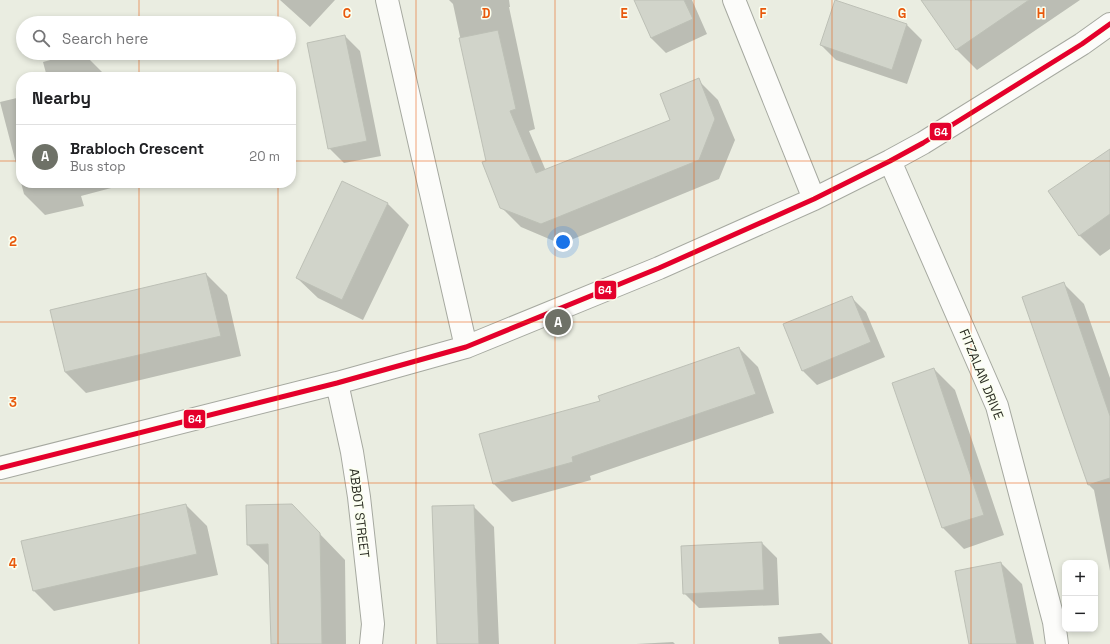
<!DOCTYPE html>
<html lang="en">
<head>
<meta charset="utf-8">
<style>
  :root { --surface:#fff; --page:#f2f2f2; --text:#202124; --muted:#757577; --line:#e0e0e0; --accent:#6e7167 }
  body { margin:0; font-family:"Space Grotesk",sans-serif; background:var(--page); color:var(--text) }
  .controls { position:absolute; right:12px; bottom:12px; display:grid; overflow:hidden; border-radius:8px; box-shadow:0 2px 6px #0003 }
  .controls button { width:36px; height:36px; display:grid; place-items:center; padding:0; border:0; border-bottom:1px solid var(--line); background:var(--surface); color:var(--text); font:20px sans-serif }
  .you { position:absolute; left:563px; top:242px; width:14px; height:14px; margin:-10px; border:3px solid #fff; border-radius:50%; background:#1a73e8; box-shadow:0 0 0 6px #1a73e833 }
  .badge { display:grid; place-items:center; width:26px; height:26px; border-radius:50%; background:var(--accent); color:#fff; font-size:13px; font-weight:700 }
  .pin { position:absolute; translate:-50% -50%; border:2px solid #fff; box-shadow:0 1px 4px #0006 }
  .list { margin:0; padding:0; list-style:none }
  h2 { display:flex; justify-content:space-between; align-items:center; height:52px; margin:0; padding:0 16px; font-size:17px }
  h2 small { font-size:13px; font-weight:400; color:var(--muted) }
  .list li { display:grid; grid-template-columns:26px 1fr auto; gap:12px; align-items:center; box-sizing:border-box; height:64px; padding:0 16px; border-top:1px solid var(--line) }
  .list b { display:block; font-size:15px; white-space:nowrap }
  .list p { margin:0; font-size:13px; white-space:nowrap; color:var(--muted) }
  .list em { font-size:13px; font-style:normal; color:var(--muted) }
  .icon { flex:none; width:22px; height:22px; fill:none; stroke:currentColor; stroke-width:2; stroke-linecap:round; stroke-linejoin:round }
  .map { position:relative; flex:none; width:1110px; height:644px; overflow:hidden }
  .search { position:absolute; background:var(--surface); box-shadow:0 2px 6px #0003; left:16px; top:16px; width:280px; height:44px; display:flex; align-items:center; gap:10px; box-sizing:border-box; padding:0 14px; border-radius:22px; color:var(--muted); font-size:15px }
  .panel { position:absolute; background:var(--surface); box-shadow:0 2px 6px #0003; left:16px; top:72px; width:280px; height:116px; border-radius:16px }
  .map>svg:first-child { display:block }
  .shadow { fill:#0003 }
  .building { fill:#d1d4ca; stroke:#bdc0b6 }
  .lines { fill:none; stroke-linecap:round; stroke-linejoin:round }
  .street-casing { stroke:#a6a9a0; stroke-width:24 }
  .street { stroke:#fcfcfa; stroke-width:22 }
  .bus-1-casing { stroke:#fbfff0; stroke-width:8 }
  .bus-1 { stroke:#e4002b; stroke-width:5 }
  .grid { fill:none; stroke:#e8590c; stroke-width:1; stroke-opacity:0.55 }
  .labels { text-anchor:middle; stroke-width:3; stroke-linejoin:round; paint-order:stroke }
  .street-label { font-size:13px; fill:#2c2e25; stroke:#fbfff0 }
  .grid-label { font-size:13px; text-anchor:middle; font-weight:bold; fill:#e8590c; stroke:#fbfff0; stroke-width:3; stroke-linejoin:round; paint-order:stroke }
  .line-badge { stroke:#fbfff0; stroke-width:1.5 }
  .badge-label { font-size:11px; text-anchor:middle; font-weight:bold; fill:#fff }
</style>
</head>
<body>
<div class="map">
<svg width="1110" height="644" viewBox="0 0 1110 644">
  <rect width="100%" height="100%" fill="#eaede1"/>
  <!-- shadow -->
  <path class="shadow" d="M280,0H335L310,27Z
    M449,0H509L510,7H509L535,129L529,131L546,171L671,120L698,80L718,100L735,140L719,179L561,244L521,227L501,207L487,162L453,4Z
    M635,0H692L707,34L666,53L651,38Z
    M937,0H1080L977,70L957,50L927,7Z
    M835,1L907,25L922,40L907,84L836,60L821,45Z
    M345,36L360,51L381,156L344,163L329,148Z
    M75,53H83L102,72L103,77H47L43,62Z
    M21,97V183H130L81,196L84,206L45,215L24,194L0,102Z
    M1110,150V249L1100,256L1079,235Z
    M343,183L388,204L409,225L363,320L318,298L297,278Z
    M206,274L227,295L241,356L86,393L65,372Z
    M1063,283L1084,304L1110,378V571L1094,490L1089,485L1024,297Z
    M851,297L866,312L885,357L817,385L802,370Z
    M739,348L758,367L774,413L590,476L591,480L512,502L493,483L601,402Z
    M934,369L955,390L1004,535L964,549L943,528L893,383Z
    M186,505L207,526L218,575L54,611L33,590Z
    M292,505L345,560L346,644H272L270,567L248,545Z
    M473,506L494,527L499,644H438Z
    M762,543L777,558L779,605L699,608L684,593Z
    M1001,563L1022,584L1034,644H970Z
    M821,633L832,644H779L778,637Z
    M673,642L675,644H636Z"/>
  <!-- building -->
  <path class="building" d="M634,0H684L693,19L651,38Z
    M835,0L907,24L892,70L820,45Z
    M921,0H1029L956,50Z
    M498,30L516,109L510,111L536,173L670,120L660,94L699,78L715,119L699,160L541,224L500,208L482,162L486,161L459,38Z
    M345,35L367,141L328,149L307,43Z
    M1110,149V214L1079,236L1048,191Z
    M342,181L388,203L342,300L296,278Z
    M206,273L221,336L65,372L50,310Z
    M1064,282L1110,416V478L1088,485L1022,297Z
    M852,296L871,342L802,371L783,324Z
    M739,347L756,394L572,457L573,462L493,484L479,434L600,401L598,396Z
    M934,368L984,515L942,528L892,383Z
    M186,504L197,554L33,591L21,541Z
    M292,504L320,533L322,644H271L268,544L247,545L246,505Z
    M474,505L479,644H437L432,506Z
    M762,542L764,590L683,594L681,546Z
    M1001,562L1017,644H969L955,571Z"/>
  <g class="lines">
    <!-- street casing -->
    <g class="street-casing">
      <path id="street" d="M387,0L466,347
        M734,0L814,199
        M890,161L997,406L1054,622L1057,644
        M337,383L352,452L359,497L373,624L371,644
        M0,468L337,383L466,347L659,268L814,199L890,161L923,143L1082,44L1110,24"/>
    </g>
    <!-- street -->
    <use href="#street" class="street"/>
    <!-- bus-1 casing -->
    <g class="bus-1-casing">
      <path id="bus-1" d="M0,468L337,383L466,347L659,268L814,199L890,161L923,143L1082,44L1110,24"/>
    </g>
    <!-- bus-1 -->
    <use href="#bus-1" class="bus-1"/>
  </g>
  <!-- grid -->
  <path class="grid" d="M139,0V23M278,0V23M416,0V644M555,0V644M694,0V644M832,0V644M971,0V644M139,53V77M278,53V77M0,161H21M291,161H1110M139,183V644M278,183V644M0,322H1110M0,483H1110"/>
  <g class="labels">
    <!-- street labels -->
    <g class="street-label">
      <text transform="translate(982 374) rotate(68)" y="5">FITZALAN DRIVE</text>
      <text transform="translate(360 513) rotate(83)" y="5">ABBOT STREET</text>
    </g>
  </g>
  <g class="grid-label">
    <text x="347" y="18">C</text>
    <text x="486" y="18">D</text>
    <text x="624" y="18">E</text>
    <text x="763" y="18">F</text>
    <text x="902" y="18">G</text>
    <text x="1041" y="18">H</text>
    <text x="13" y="246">2</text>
    <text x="13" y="407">3</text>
    <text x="13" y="568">4</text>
  </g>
  <g class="line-badge">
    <rect x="929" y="122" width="23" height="19" rx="4" fill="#e4002b"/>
    <rect x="594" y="280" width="23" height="20" rx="4" fill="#e4002b"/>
    <rect x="183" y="409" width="23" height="20" rx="4" fill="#e4002b"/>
  </g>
  <g class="badge-label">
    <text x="941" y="136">64</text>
    <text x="605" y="294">64</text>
    <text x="195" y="423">64</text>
  </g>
</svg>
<div class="controls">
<button>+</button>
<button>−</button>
</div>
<div class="you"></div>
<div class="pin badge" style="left:558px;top:322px">A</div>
<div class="search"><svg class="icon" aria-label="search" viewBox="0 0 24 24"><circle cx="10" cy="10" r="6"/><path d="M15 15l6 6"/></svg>Search here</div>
<section class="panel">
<h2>Nearby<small></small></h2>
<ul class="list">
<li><span class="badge">A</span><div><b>Brabloch Crescent</b><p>Bus stop</p></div><em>20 m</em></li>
</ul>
</section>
</div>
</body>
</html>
